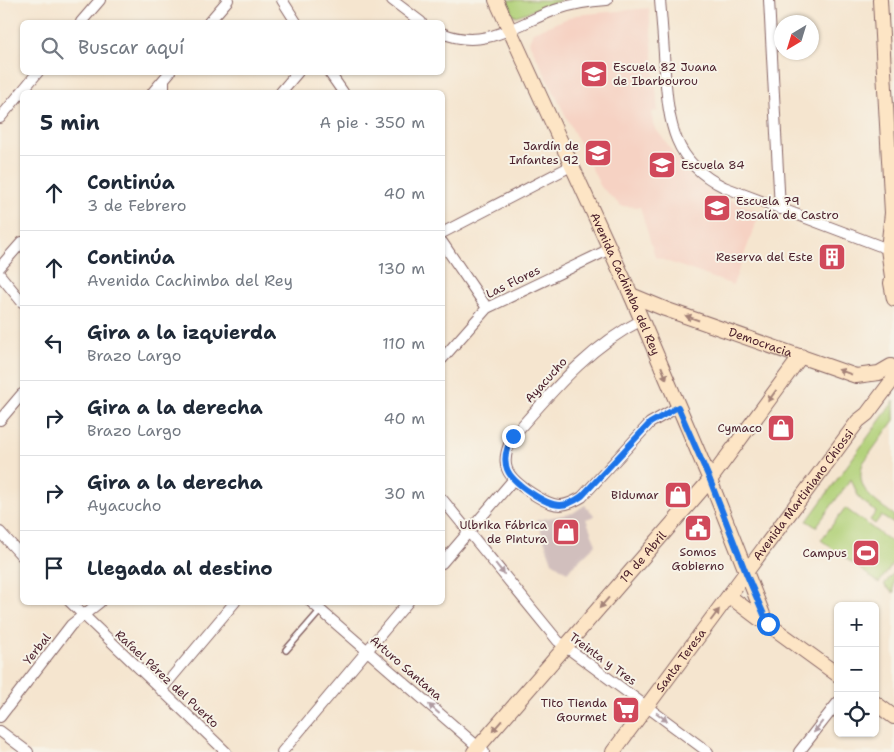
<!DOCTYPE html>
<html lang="es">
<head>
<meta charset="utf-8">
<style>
  :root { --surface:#fff; --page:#f2f2f3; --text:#1f2937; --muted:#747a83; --line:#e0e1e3 }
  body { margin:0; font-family:"Shantell Sans",sans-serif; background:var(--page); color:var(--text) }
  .controls { position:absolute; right:15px; bottom:15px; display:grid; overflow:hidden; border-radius:8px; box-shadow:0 1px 4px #0004 }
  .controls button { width:45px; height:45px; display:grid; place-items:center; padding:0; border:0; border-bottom:1px solid var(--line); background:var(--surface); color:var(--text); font:25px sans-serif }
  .compass { position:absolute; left:774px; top:15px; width:45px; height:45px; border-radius:50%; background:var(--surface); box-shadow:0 1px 4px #0004; rotate:218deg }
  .stop { position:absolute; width:15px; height:15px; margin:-11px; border:4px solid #1a73e8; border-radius:50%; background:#fff }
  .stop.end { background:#1a73e8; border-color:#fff; box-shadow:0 1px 5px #0008 }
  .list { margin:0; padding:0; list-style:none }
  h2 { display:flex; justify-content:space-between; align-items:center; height:65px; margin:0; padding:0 20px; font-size:21px }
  h2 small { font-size:16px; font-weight:400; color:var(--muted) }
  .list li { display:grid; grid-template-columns:32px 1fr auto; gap:15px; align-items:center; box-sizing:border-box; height:75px; padding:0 20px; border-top:1px solid var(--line) }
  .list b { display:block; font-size:19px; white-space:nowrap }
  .list p { margin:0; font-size:16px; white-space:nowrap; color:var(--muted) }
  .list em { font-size:16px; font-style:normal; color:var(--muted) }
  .icon { flex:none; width:28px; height:28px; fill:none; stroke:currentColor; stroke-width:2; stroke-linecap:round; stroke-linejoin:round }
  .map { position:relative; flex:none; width:894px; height:752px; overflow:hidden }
  .search { position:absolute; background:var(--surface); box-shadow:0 1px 4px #0004; left:20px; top:20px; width:425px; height:55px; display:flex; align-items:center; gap:12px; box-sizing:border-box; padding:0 18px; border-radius:8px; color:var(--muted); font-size:19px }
  .panel { position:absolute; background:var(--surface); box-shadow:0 1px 4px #0004; left:20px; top:90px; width:425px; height:515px; border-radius:8px }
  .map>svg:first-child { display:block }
  .built { fill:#f6d2c3 }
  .industrial { fill:#d1bfbd }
  .green { fill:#b0d077; stroke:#7d7851 }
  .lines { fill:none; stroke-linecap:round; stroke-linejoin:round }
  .lane-casing { stroke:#866464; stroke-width:8 }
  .street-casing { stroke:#866464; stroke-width:12 }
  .secondary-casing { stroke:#866464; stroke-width:16 }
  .lane { stroke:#fff; stroke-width:5 }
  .street { stroke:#fff; stroke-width:10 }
  .secondary { stroke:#fde5c5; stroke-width:14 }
  .oneway { fill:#a48278 }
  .oneway2 { fill:#ae9aa0 }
  .route { stroke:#1a73e8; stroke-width:6 }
  .labels { text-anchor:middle; stroke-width:4; stroke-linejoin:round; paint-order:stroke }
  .poi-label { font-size:12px; fill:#4a1f2b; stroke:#f7f3e8; text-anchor:end }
  .street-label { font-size:12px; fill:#4a1f2b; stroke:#f7f3e8 }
</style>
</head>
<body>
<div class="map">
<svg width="894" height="752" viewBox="0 0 894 752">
  <rect width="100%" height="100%" fill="#f7f3e8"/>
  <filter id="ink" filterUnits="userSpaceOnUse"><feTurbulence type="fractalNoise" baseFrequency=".02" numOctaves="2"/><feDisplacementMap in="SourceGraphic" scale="10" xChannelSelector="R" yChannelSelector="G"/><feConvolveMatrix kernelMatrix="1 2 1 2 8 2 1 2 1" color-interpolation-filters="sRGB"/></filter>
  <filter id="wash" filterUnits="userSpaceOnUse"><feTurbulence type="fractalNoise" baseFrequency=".0096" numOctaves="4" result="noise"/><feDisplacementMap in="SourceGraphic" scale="20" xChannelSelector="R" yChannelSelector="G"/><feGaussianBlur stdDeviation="1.12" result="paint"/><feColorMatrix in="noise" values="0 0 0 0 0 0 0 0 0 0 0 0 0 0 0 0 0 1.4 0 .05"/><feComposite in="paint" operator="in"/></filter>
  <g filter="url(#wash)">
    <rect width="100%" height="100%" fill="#f5e5cf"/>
    <!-- built -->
    <path class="built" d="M649,8L658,111L652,112L653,125L692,178L718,195L760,212L733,285L655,257L640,207L621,206L601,187L529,42L533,32L576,15Z"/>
    <!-- industrial -->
    <path class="industrial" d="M585,505L595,516L586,519L596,544L567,572L552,562L537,520L573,513Z"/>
    <!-- green -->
    <path class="green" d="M505,0H563L516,16L512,14Z
      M894,401V420L863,463C854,490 875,501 894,515V524L881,516L875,524L870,520L876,512L859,498L851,479L816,527L807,521Z
      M845,508L894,544V562L879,583L821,540Z
      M894,572V593L884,585Z"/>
  </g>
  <g filter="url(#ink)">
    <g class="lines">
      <!-- lane casing -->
      <g class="lane-casing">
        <path id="lane" d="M286,650L320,611"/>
      </g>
      <!-- street casing -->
      <g class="street-casing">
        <path id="street" d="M282,0L296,22
          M392,0L421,22
          M660,0C662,24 664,48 665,73C669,124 673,162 724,187L888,249
          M769,0L780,209
          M81,22L100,0
          M209,22L228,0
          M442,33C484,51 517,24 555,10C572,4 589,1 607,0
          M329,72L343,92
          M153,92L164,79
          M164,92V79L170,72
          M281,92L298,72
          M0,118L38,72
          M442,233L573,165
          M442,242L487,308
          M0,267L22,242
          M0,275L22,302
          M642,320C588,347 552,392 513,436C508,446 503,458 507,469C512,483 546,505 560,505C568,505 575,501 582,497L650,423L678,407
          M442,359L487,308L610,249
          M0,420L22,394
          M442,499L558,641L708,752
          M0,532L22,556
          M442,563L513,480
          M70,602L226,752
          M311,602L484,752
          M161,690L235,602
          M0,717L71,625L100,602
          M0,731L28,752
          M282,752L408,602
          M799,752L838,702"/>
      </g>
      <!-- secondary casing -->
      <g class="secondary-casing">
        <g id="secondary">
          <path id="s1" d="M496,0L631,295L710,480L764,617L768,624L838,675"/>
          <path d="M880,0L892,213L888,249L892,277"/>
          <path d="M894,272L891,283L894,299"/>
          <path id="s2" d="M631,295L665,309L856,376L879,373L891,366"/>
          <path d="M729,596L758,618L768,624"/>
          <path d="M875,703L894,717"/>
          <path id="s3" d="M474,752L710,480L801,356"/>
          <path id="s4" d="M613,752L858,421L867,414L894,378"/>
        </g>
      </g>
      <!-- lane -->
      <use href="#lane" class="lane"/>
      <!-- street -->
      <use href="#street" class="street"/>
      <!-- secondary -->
      <use href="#secondary" class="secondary"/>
    </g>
    <!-- one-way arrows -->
    <defs><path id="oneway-solid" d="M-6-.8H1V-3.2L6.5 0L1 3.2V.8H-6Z" transform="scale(1.25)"/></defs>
    <g class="oneway">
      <use href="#oneway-solid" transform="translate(692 318) rotate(-161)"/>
      <use href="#oneway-solid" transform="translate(845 372) rotate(-160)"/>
      <use href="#oneway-solid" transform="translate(664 373) rotate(68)"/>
      <use href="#oneway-solid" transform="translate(772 396) rotate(126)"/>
      <use href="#oneway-solid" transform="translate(604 603) rotate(131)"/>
      <use href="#oneway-solid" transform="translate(715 615) rotate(-53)"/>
      <use href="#oneway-solid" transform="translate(497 726) rotate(131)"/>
    </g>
    <g class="oneway2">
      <use href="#oneway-solid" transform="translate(500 569) rotate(51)"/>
      <use href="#oneway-solid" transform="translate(434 709) rotate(-139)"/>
      <use href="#oneway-solid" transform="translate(662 717) rotate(37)"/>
      <use href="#oneway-solid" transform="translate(818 727) rotate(128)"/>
    </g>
  </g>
  <g class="lines" filter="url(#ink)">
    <!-- route -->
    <path class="route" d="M513,436C507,446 503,458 507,469C512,483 546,505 560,505C568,505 575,501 582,496L650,423L678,407L710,480L746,573L768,624"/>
  </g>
  <!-- icons -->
  <defs>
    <g id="school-square" transform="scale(1.4375)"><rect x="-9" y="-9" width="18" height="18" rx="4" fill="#d1495b" stroke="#f7f3e8"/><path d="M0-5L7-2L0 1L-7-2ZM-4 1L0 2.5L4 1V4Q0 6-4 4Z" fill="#fff"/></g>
    <g id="building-square" transform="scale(1.4375)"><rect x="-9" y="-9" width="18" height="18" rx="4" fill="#d1495b" stroke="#f7f3e8"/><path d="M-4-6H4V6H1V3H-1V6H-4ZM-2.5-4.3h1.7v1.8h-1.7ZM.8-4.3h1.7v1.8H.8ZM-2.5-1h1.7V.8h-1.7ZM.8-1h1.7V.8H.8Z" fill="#fff"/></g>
    <g id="shop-square" transform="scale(1.4375)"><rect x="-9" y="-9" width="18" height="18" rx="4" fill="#d1495b" stroke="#f7f3e8"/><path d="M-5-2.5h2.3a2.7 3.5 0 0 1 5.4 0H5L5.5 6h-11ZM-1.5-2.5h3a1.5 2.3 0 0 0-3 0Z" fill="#fff"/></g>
    <g id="civic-square" transform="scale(1.4375)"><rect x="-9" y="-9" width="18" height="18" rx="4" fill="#d1495b" stroke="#f7f3e8"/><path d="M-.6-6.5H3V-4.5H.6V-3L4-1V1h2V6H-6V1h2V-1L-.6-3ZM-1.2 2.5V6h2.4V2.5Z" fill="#fff"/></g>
    <g id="stadium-square" transform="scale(1.4375)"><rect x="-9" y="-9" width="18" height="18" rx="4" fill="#d1495b" stroke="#f7f3e8"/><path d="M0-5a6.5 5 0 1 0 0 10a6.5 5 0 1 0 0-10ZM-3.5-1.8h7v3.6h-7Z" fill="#fff"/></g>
    <g id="supermarket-square" transform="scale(1.4375)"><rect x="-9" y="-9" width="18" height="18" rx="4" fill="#d1495b" stroke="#f7f3e8"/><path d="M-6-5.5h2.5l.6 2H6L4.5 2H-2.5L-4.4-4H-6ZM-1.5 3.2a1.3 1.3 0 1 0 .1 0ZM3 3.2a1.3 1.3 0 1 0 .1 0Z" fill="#fff"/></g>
  </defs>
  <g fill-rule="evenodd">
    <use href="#school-square" x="594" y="74"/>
    <use href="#school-square" x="598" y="153"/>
    <use href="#school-square" x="662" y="165"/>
    <use href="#school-square" x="717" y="208"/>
    <use href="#building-square" x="832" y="257"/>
    <use href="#shop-square" x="781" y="428"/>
    <use href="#shop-square" x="678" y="495"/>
    <use href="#civic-square" x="698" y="528"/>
    <use href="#shop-square" x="566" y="532"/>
    <use href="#stadium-square" x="866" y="553"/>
    <use href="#supermarket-square" x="626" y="710"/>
  </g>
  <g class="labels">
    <!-- poi labels -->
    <g class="poi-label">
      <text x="613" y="71" text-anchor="start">Escuela 82 Juana<tspan x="613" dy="14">de Ibarbourou</tspan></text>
      <text x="579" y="150">Jardín de<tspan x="579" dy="14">Infantes 92</tspan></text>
      <text x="681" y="169" text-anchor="start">Escuela 84</text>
      <text x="736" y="205" text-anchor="start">Escuela 79<tspan x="736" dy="14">Rosalía de Castro</tspan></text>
      <text x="813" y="261">Reserva del Este</text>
      <text x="762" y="432">Cymaco</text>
      <text x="659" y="499">Bidumar</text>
      <text x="547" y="529">Ulbrika Fábrica<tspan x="547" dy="14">de Pintura</tspan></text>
      <text x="698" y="556" text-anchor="middle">Somos<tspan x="698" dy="14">Gobierno</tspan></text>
      <text x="847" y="557">Campus</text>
      <text x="607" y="707">Tito Tienda<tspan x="607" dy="14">Gourmet</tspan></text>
    </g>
    <!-- street labels -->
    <g class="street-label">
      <text transform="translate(513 282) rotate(-26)" y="4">Las Flores</text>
      <text dy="4" stroke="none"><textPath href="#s1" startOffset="312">Avenida Cachimba del Rey</textPath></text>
      <text dy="4" stroke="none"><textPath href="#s2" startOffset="138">Democracia</textPath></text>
      <text transform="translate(546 380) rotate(-48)" y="4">Ayacucho</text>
      <text dy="4" stroke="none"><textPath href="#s4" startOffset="320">Avenida Martiniano Chiossi</textPath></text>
      <text dy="4" stroke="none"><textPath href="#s3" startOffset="258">19 de Abril</textPath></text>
      <text transform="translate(37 649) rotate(-52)" y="4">Yerbal</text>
      <text transform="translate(603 659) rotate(36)" y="4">Treinta y Tres</text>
      <text dy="4" stroke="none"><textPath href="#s4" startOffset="114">Santa Teresa</textPath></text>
      <text transform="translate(406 668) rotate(41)" y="4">Arturo Santana</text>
      <text transform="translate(167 679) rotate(43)" y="4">Rafael Pérez del Puerto</text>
    </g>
  </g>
</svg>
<div class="controls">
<button>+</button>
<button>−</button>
<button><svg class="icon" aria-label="locate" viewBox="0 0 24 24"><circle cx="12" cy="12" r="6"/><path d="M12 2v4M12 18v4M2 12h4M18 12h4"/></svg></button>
</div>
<svg class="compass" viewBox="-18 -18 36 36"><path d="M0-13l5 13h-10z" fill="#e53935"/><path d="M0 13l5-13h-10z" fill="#747a83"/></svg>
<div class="stop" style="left:768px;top:624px"></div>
<div class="stop end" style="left:513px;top:436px"></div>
<div class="search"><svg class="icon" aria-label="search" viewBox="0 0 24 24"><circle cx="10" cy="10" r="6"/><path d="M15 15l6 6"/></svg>Buscar aquí</div>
<section class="panel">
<h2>5 min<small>A pie · 350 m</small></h2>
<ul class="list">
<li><svg class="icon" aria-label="ahead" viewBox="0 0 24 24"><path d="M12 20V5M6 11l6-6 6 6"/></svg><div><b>Continúa</b><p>3 de Febrero</p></div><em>40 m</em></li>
<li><svg class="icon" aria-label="ahead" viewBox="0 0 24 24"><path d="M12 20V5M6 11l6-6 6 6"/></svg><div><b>Continúa</b><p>Avenida Cachimba del Rey</p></div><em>130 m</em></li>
<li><svg class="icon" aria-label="left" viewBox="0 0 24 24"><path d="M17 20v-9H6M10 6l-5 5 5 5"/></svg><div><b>Gira a la izquierda</b><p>Brazo Largo</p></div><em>110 m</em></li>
<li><svg class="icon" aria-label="right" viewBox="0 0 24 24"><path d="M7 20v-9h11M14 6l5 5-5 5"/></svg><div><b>Gira a la derecha</b><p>Brazo Largo</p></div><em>40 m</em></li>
<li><svg class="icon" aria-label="right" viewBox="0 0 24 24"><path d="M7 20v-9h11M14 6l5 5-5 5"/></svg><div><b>Gira a la derecha</b><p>Ayacucho</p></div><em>30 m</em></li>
<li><svg class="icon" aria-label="arrive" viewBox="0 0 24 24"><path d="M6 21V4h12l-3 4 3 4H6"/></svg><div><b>Llegada al destino</b></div></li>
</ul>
</section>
</div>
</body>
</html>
